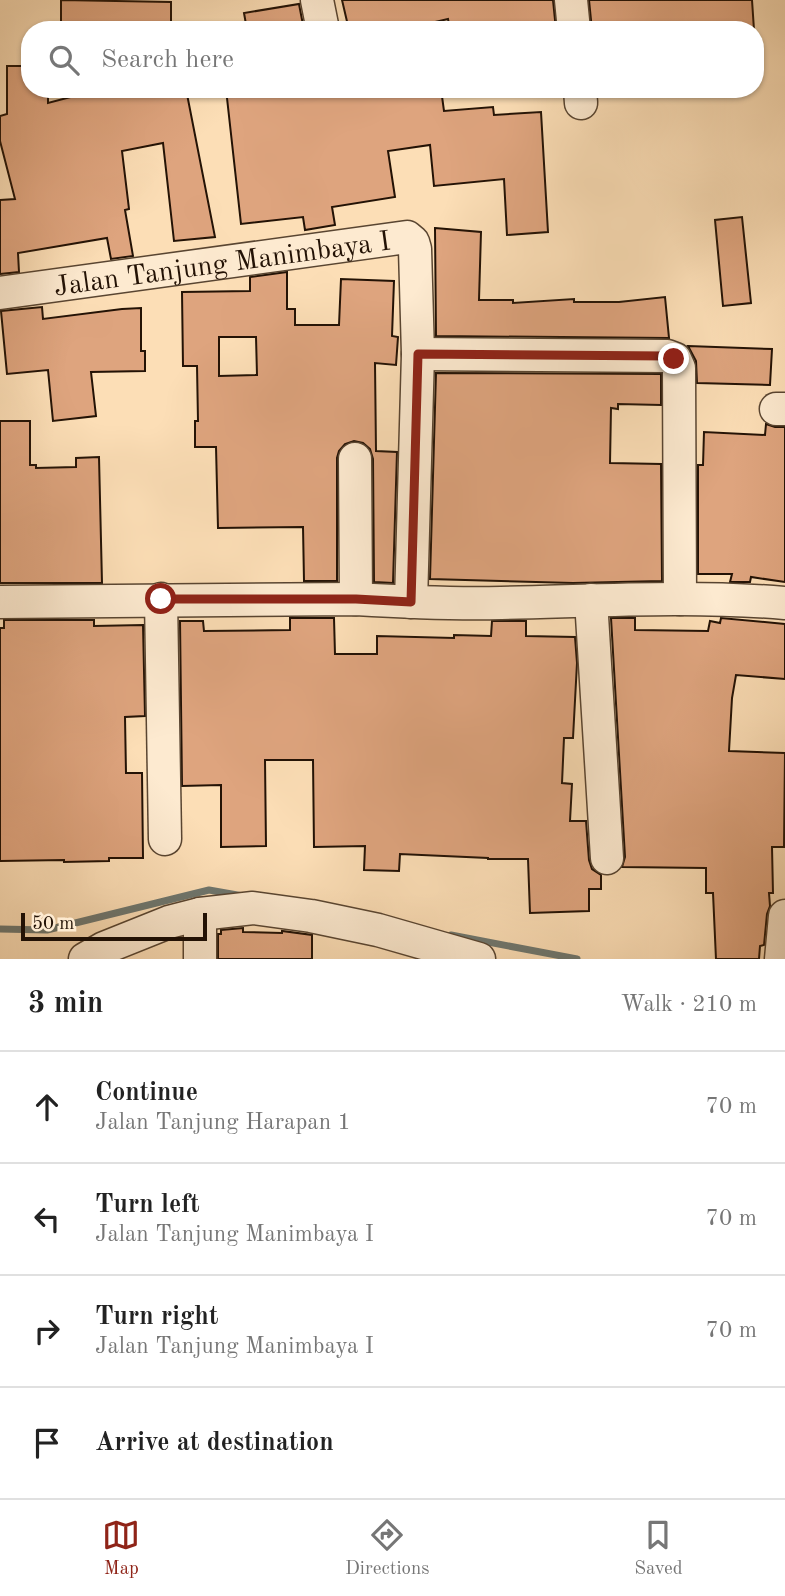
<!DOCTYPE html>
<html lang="en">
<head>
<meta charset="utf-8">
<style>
  :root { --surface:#fff; --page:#f6f6f6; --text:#222; --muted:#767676; --line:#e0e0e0; --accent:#8f2418 }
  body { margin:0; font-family:"Old Standard TT",serif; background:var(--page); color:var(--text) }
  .scale { position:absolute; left:21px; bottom:18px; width:186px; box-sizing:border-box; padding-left:7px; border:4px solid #231205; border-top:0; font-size:19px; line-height:24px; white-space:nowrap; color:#231205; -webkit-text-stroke:5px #fdead0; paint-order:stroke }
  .stop { position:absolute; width:21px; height:21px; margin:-16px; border:5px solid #8f2418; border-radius:50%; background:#fff }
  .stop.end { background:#8f2418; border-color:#fff; box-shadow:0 2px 7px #0008 }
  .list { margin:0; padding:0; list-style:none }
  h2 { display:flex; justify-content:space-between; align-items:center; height:91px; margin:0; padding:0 28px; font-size:30px }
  h2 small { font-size:23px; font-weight:400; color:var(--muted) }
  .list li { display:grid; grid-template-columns:46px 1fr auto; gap:21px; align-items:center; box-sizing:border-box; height:112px; padding:0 28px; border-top:2px solid var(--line) }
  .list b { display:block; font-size:26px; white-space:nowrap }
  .list p { margin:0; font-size:23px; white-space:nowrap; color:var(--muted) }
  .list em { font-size:23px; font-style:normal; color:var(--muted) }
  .icon { flex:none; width:38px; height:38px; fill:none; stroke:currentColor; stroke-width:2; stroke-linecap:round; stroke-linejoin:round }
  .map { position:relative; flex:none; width:785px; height:959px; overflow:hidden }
  .search { position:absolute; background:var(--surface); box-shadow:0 2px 5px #0004; left:21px; right:21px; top:21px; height:77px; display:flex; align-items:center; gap:18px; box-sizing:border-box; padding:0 24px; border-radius:28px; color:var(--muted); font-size:26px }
  .sheet { height:539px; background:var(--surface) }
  nav { display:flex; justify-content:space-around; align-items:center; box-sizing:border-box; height:98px; border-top:2px solid var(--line); background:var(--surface); font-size:19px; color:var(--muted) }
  nav a { display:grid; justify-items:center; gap:4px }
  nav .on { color:var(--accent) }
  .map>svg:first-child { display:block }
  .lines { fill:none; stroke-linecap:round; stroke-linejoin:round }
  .stream { stroke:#6f776f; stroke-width:7 }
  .building { fill:#dea47e; stroke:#231205; stroke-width:2; fill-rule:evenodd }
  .minor-casing { stroke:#594531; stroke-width:35 }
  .minor { stroke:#fdead0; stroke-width:32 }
  .route { stroke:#8f2418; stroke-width:9 }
  .labels { text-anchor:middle; stroke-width:5; stroke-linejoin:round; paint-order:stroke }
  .street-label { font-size:28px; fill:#231205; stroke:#fdead0 }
</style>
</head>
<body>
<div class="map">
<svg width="785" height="959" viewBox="0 0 785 959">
  <rect width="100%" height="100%" fill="#fcdeb6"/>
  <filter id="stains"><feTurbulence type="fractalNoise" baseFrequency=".00286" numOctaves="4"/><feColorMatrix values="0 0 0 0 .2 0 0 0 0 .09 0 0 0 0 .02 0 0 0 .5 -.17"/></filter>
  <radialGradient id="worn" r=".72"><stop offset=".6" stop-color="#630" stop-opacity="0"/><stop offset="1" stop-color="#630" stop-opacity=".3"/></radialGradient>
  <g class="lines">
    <!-- stream -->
    <path class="stream" d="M0,929L47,930L209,890L243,896
      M451,935L577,959"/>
  </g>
  <!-- building -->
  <path class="building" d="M61,0L171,2V27H130V30H61Z
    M342,0H553L556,30H450L448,19L401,30H349Z
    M589,0H752L754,30H592Z
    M299,4L304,30H247L244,13Z
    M7,66H30V89H48V103L101,89H186L215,237L174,241L163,143L122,151L129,209L125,210L133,256L111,259L107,238L18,253L19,272L0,274V200L15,199L0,141V116L7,114Z
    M226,89H441L444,111L493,107L494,115L541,112L548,232L507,235L504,179L434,186L430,145L388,151L395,197L332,207L335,225L305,230L303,217L241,224Z
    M742,217L751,303L723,306L715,220Z
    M435,228L481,232L479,300H513V303L574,299V302H619L665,297L669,338L436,336Z
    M287,272V309H295V325H339L341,279L394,281L392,336L398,337L396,365L375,363L376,451L397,452L393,583L374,582L373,459L370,449L363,443L354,441L345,444L339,451L337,458V581H304L303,527L218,528L216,447H195V421H198L197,366H183L182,292L250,291V277ZM219,337H256L257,375L219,376Z
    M42,307L43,319L122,309L141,308V351H145V371L91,372L96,416L53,421L48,370L7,374L1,311Z
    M688,346L772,349L770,385L697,383L696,361Z
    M436,373L661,374V405L618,404V409L611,408L610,463L661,464L662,581L573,583L430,579Z
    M0,421H30V465H36V468L76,467V458L99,457L102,583H0Z
    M766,424L775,427H785V582L751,577L750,582H730L732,574H698V465H703L704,432L765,435Z
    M290,618H334L335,654H377V636L454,638V635L491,636L492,621H526V636L575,637L577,663L573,738H564L562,783L572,784L570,821H586L589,860L592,869L601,875V889H589V911L530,913L528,859H488V858L400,854L399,871L364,870L365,846L314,847L313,760H265L266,846L221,847V785L182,786L180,621H203L204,631L290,630Z
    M611,618H635V630L708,631L710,621L720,623L721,618L785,624V679L736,675L732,698L729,751L785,753L784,847H772L773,893H769L770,906L767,914L764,945L760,946L759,959H716L713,893H706V868L622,867L625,857Z
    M4,620H94V626L143,625L145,716L125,717L126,773H142L143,858H109V861L64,862V860L0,861V628H4Z
    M243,928V932L282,933V931L312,935V959H218V934H221V930Z"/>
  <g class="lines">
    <!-- minor casing -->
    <g class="minor-casing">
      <g id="minor">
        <path d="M317,0L323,30"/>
        <path d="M571,0L574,30"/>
        <path d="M580,89L581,103"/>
        <path id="s1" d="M0,293L407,237L413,242L415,249L418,354L411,602"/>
        <path d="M418,354L667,356L675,359L679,368L680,599"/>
        <path d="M776,409H785"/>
        <path d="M355,459L356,599"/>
        <path d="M161,599L165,839"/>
        <path d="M591,600L607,858"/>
        <path d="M0,602L356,599C404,602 453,604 501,603C596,601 690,595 785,603"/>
        <path d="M85,959L104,948L169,922L200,914L253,908L311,916L378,930L479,959"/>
        <path d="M200,959V914"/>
        <path d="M781,959L785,916"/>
      </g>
    </g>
    <!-- minor -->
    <use href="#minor" class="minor"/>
  </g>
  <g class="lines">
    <!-- route -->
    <path class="route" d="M161,599H356L411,602L418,354L667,356L674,359"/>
  </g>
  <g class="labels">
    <!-- street labels -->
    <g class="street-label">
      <text dy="10" stroke="none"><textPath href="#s1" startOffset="224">Jalan Tanjung Manimbaya I</textPath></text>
    </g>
  </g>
  <rect width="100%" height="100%" filter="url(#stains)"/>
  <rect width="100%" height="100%" fill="url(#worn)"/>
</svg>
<div class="scale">50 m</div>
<div class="stop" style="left:161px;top:599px"></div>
<div class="stop end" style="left:674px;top:359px"></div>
<div class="search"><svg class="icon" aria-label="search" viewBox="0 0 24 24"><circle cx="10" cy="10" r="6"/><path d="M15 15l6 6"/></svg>Search here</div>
</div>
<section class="sheet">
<h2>3 min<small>Walk · 210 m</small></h2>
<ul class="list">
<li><svg class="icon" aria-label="ahead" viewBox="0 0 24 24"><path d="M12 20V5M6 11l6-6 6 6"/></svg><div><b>Continue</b><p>Jalan Tanjung Harapan 1</p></div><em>70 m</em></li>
<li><svg class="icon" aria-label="left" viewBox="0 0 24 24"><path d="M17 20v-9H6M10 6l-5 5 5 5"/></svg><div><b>Turn left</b><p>Jalan Tanjung Manimbaya I</p></div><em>70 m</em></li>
<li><svg class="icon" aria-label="right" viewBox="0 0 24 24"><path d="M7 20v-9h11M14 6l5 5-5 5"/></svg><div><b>Turn right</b><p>Jalan Tanjung Manimbaya I</p></div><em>70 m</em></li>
<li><svg class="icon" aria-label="arrive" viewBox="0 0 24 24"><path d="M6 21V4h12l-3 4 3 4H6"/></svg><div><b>Arrive at destination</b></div></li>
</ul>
</section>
<nav>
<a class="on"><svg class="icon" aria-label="map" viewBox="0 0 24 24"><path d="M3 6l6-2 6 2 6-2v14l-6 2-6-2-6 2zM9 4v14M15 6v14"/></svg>Map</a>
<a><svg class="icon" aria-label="directions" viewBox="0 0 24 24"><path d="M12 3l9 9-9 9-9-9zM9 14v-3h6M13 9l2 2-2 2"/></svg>Directions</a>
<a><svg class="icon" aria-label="saved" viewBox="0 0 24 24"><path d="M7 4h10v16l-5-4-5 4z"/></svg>Saved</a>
</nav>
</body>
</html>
